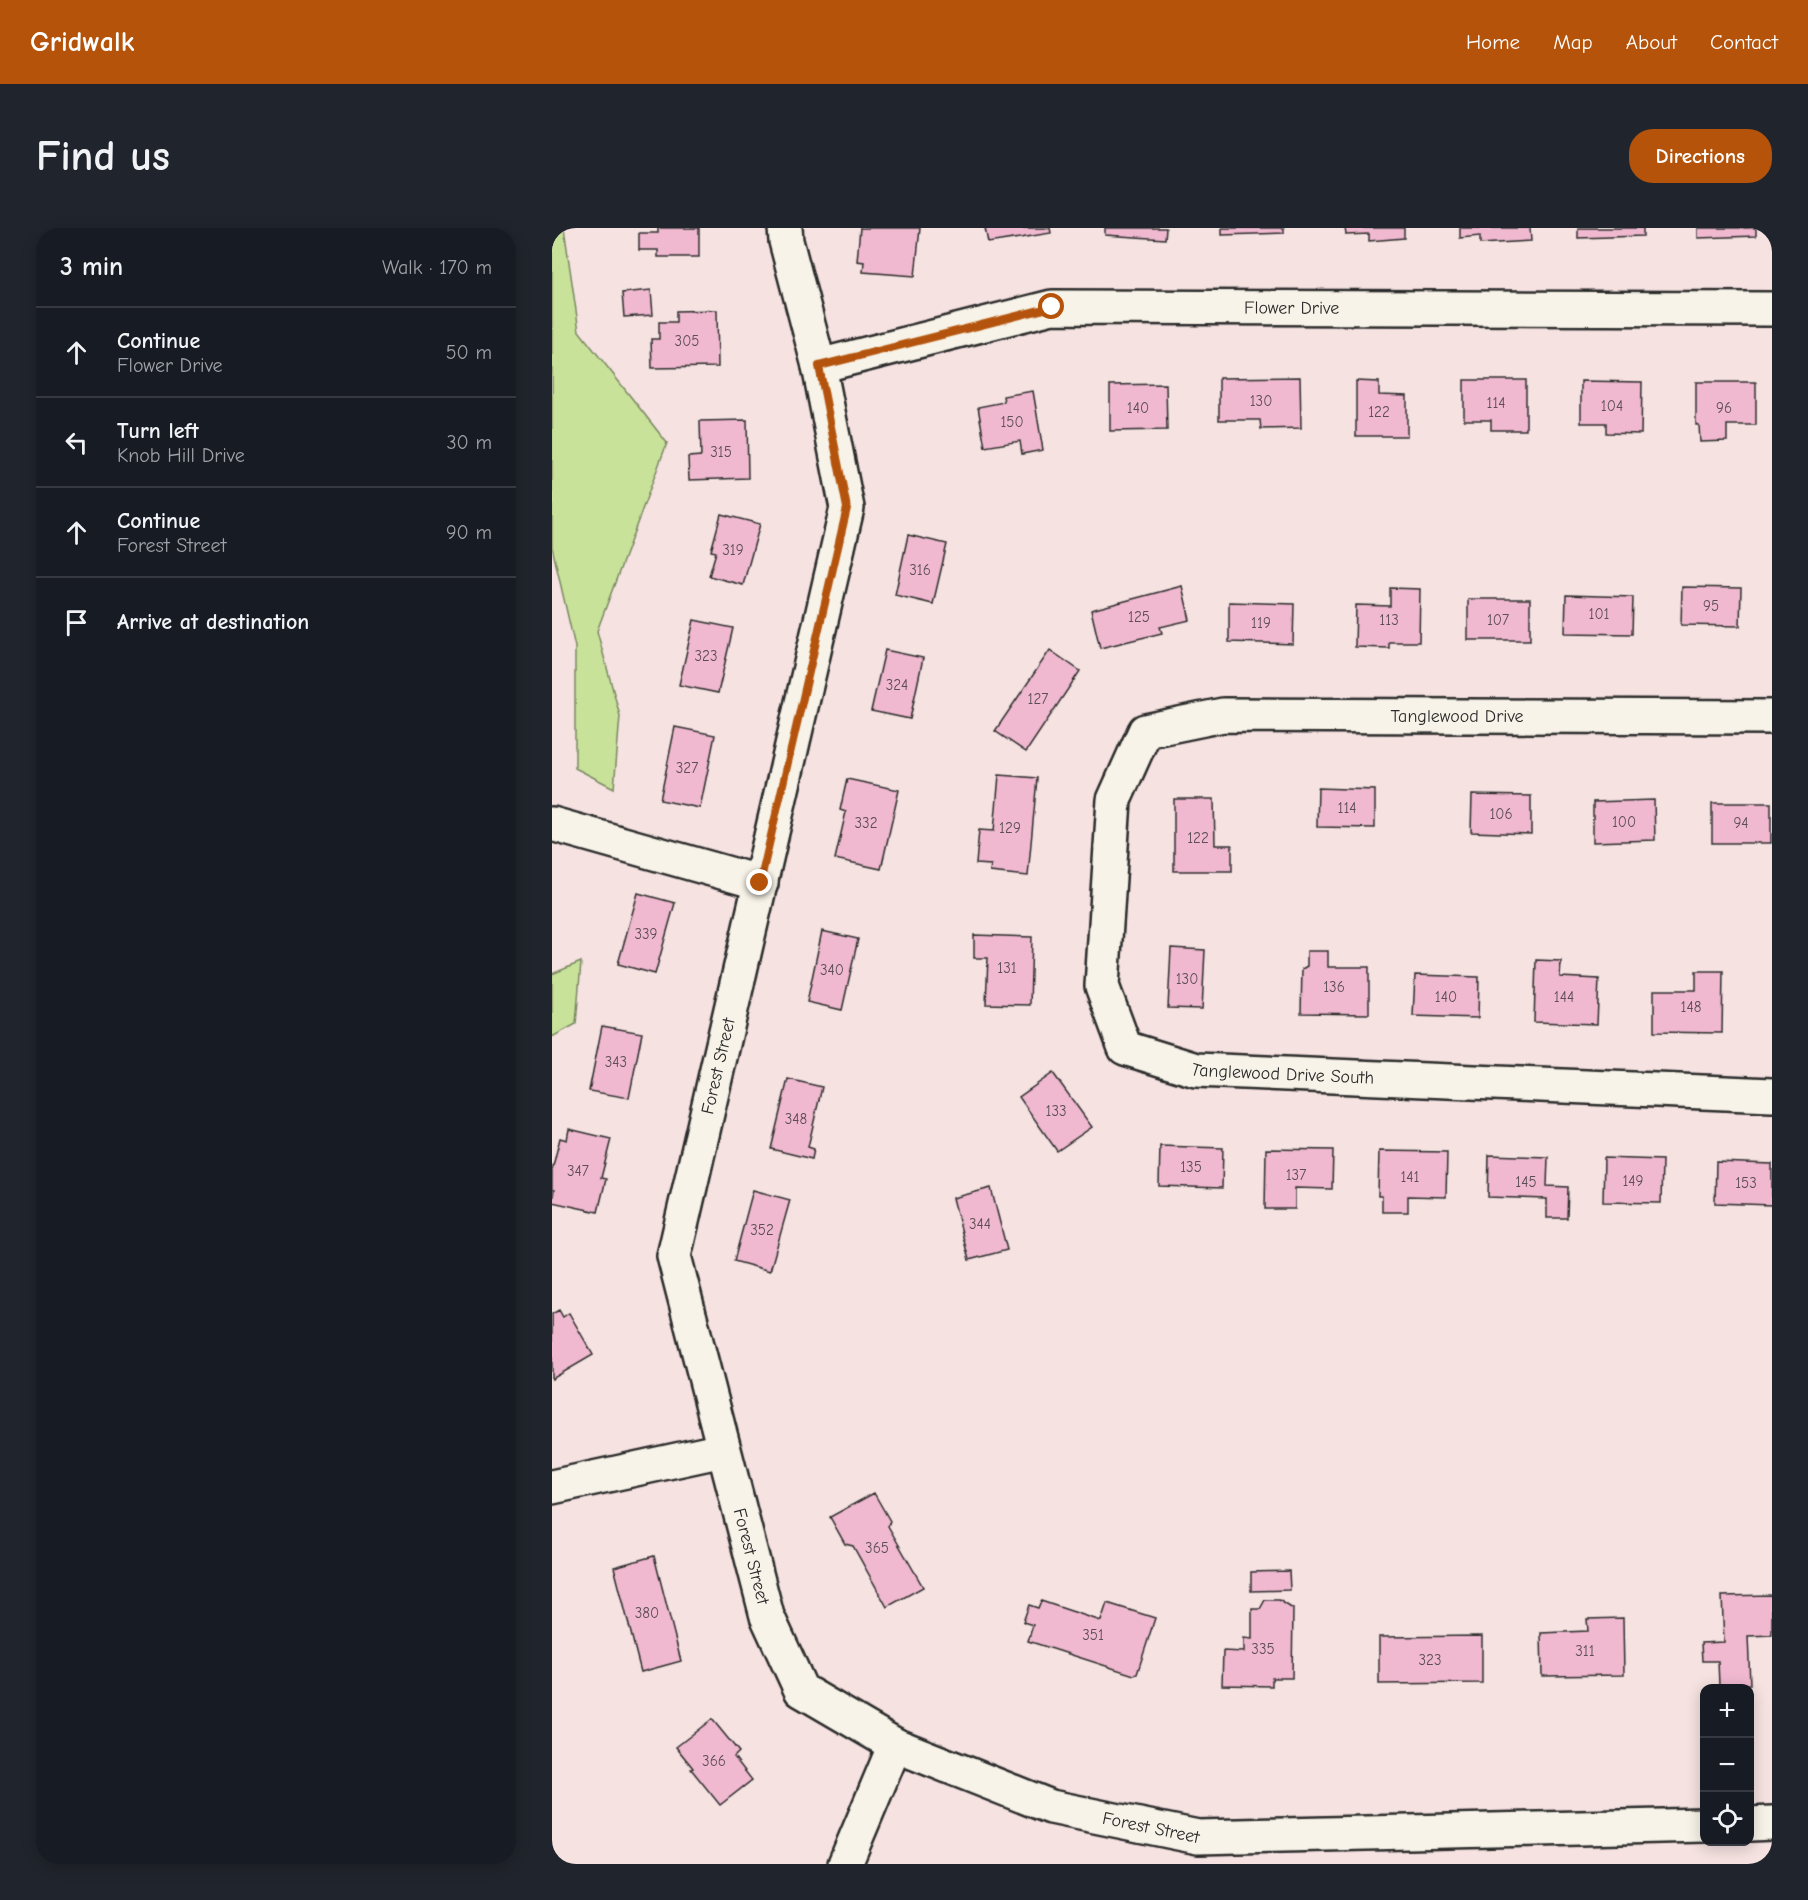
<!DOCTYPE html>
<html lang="en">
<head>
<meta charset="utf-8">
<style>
  :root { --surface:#171b24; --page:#20242c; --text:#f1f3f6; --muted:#9ea1a6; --line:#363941; --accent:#b45309 }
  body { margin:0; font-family:"Comic Neue",sans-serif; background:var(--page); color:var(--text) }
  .controls { position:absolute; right:18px; bottom:18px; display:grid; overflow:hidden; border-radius:12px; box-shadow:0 3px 15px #0003 }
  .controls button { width:54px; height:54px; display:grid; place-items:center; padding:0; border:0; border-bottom:2px solid var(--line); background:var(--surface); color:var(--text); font:30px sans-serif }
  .stop { position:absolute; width:18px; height:18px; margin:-14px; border:4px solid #b45309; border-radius:50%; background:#fff }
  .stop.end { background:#b45309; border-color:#fff; box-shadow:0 2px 6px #0008 }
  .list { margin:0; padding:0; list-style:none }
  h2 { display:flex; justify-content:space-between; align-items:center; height:78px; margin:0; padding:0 24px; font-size:26px }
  h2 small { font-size:20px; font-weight:400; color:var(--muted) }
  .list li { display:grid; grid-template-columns:39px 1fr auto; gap:18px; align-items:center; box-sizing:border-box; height:90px; padding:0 24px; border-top:2px solid var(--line) }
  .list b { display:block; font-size:22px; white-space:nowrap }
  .list p { margin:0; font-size:20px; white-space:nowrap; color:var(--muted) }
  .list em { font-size:20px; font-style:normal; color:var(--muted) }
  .icon { flex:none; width:33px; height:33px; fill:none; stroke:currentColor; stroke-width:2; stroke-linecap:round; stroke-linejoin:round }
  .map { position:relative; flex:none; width:1220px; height:1636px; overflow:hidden; border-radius:24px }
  header { display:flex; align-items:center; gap:36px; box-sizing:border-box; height:84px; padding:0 30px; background:var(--accent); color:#fff }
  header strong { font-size:28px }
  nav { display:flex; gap:33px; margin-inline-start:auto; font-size:21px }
  .intro { display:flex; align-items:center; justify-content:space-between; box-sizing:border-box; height:144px; padding:0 36px }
  h1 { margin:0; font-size:42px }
  .button { padding:15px 27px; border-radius:24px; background:var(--accent); color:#fff; font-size:21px; font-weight:700 }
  main { display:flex; gap:36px; padding:0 36px }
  aside { flex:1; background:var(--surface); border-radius:24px; box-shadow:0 3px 15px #0003 }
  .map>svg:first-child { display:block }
  .green { fill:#c8e299; stroke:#7a8662; stroke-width:1.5 }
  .building { fill:#f0b9d0; stroke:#2b2b2b; stroke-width:1.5 }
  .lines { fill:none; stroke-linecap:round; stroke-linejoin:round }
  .minor-casing { stroke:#2b2b2b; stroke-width:38 }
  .minor { stroke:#f7f3e8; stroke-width:33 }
  .route { stroke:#b45309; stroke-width:8 }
  .labels { text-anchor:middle; stroke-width:6; stroke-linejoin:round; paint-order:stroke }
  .number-label { font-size:15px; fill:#5c4e54 }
  .street-label { font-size:18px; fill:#2b2b2b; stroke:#f7f3e8 }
</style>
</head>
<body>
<header>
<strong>Gridwalk</strong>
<nav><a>Home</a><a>Map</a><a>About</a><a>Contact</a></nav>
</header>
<div class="intro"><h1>Find us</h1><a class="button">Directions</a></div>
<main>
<aside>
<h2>3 min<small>Walk · 170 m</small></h2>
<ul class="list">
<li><svg class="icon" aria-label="ahead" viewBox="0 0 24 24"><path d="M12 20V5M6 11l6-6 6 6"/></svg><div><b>Continue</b><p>Flower Drive</p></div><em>50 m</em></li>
<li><svg class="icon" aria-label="left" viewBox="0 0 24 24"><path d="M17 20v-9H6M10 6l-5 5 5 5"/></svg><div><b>Turn left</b><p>Knob Hill Drive</p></div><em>30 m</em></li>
<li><svg class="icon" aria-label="ahead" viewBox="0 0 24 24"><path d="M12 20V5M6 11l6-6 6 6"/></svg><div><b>Continue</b><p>Forest Street</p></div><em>90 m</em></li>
<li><svg class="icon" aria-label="arrive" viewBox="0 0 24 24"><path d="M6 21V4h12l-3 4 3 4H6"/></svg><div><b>Arrive at destination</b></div></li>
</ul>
</aside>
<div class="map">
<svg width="1220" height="1636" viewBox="0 0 1220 1636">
  <rect width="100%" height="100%" fill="#f5e2e1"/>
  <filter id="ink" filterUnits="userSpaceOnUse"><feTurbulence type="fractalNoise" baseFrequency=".0167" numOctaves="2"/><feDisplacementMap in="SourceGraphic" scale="12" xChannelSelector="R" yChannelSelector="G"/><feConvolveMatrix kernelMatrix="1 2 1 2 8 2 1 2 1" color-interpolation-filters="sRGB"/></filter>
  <g filter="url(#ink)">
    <!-- green -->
    <path class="green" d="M0,0H12L27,103L115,215L45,403L68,488L62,560L23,540V419L0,319Z
      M29,734L24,796L0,809V746Z"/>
    <!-- building -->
    <path class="building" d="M106,0H147V29H106V22H87V5H106Z
      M308,0H368L363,48L311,44L312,34L305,33Z
      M433,0H498L499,5L436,15Z
      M553,0H614L613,11L553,7Z
      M670,0H732V5L670,7Z
      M793,0H852V10L817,13V6L794,7Z
      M908,0H978L979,13L928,16V8L908,10Z
      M1026,0H1091V8L1026,10Z
      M1146,0H1204V8L1146,10Z
      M99,62L101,87L72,89L70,65Z
      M165,82L166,139L100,140L99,111H107V94H124V83Z
      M748,149L749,200L709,201L708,192H667V150Z
      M912,152H974V202H939V192H912Z
      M804,153L827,154V167L855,168V208H804Z
      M1029,153L1090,154L1089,206L1054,205V195H1029Z
      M1144,154H1204V197H1175V213L1148,214L1147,197H1144Z
      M614,156L615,202L558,203V157Z
      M481,163L491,222L470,226L468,213L433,219L426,179L452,174L451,168Z
      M195,192L196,250L137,252L136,229L149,228L148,193Z
      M169,286L208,296L191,357L157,348L164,324L159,323Z
      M356,307L395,316L381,376L343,367Z
      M630,358L638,392L608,399L610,405L548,420L539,382Z
      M1130,359L1189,360L1188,398L1129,397Z
      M838,360L868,361L867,414H837V420L803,419L804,377L838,378Z
      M1014,367L1081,369L1080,406L1013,405Z
      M916,371H978V412H916Z
      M677,374L742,376L741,416L677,414Z
      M142,392L181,400L166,465L127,457Z
      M333,422L371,430L358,491L319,483Z
      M498,422L528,443L474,524L443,503Z
      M123,499L163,507L148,580L108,572Z
      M447,547L485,550L476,648L438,644L439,637L424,636L427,602L442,603Z
      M295,551L347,562L329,641L283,631L294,584L288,582Z
      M766,560L823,562V600L765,599Z
      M920,567L979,568V606L919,604Z
      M622,571H662L663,617H680V643H622Z
      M1102,572L1103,612L1041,614V574Z
      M1160,575H1219V615H1160Z
      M86,665L123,675L103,746L66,736Z
      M270,703L306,711L290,782L255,774Z
      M422,707L480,709L478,777L434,776L436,730H422Z
      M619,720L653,722L650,781L616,780Z
      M755,723H776V739H817V786L749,785L750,741L755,738Z
      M984,732L1009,733L1008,749L1047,751L1045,796L982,794Z
      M1144,743H1171L1170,805L1102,804V762H1144Z
      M863,747L927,749L926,790L861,788Z
      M50,798L90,805L77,870L37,863Z
      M501,845L540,899L505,923L467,869Z
      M236,851L270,859L256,919L262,921L260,931L219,921Z
      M17,901L59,911L49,950L54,951L46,984L0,974L2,962H0V942L8,910L15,912Z
      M608,918L671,920L670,960L607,958Z
      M714,921L781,922L780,961L743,960V981H713Z
      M827,923L895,924L894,969L856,968V984H830V968H826Z
      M937,927L996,929L995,958L1016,959L1015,990H995V971L936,969Z
      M1052,930L1110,932L1109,975L1051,974Z
      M1164,934L1220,936V977L1163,975Z
      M439,960L455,1022L417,1032L401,970Z
      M201,962L238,972L218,1043L182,1033Z
      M7,1082L11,1089L17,1085L41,1127L0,1151V1086Z
      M322,1265L338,1293L336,1298L371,1359L335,1379L301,1318L293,1316L278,1289Z
      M102,1328L129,1433L89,1444L62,1339Z
      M737,1343L738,1362L699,1363V1344Z
      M1220,1367V1407L1196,1408L1198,1456L1167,1457L1166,1433H1150L1149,1415L1172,1414L1170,1368Z
      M713,1372H727L741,1381L740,1450H720V1458L670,1457L671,1423L692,1424V1410L700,1411V1381H708Z
      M489,1373L549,1393L555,1375L603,1390L585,1446L582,1447L476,1413L481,1397L471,1394L477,1377L486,1380Z
      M1071,1390L1072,1447L990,1448L989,1405L1036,1403L1035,1391Z
      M930,1408V1455L827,1456V1409Z
      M160,1491L187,1524L182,1529L200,1552L168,1577L139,1541L141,1540L124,1519Z"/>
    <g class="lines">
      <!-- minor casing -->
      <g class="minor-casing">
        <g id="minor">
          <path id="s1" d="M233,0L234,13L267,138L295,280L122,1028L215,1388L249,1462L343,1517L499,1579L646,1609L1152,1597"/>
          <path id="s2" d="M267,138L500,79L1220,81"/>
          <path id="s3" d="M1220,489L671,487L593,503L562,572L550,758L573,820L644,842L1220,867"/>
          <path d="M0,596L209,655"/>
          <path d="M0,1259L171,1222"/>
          <path d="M1198,1596L1220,1595"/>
          <path d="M293,1636L343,1517"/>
        </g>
      </g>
      <!-- minor -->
      <use href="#minor" class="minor"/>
    </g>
  </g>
  <g class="lines" filter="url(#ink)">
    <!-- route -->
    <path class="route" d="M208,655L295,280L267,138L500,79"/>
  </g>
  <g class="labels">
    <!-- number labels -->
    <g class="number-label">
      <text x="135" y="118">305</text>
      <text x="709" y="178">130</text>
      <text x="944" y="180">114</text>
      <text x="1060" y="183">104</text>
      <text x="586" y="185">140</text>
      <text x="1172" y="185">96</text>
      <text x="827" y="189">122</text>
      <text x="460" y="199">150</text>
      <text x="169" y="229">315</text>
      <text x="181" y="327">319</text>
      <text x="368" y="347">316</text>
      <text x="1159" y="383">95</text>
      <text x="1047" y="391">101</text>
      <text x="587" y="394">125</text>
      <text x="837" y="397">113</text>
      <text x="946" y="397">107</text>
      <text x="709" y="400">119</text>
      <text x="154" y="433">323</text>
      <text x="345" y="462">324</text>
      <text x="486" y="476">127</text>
      <text x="135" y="545">327</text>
      <text x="795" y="585">114</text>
      <text x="949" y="591">106</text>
      <text x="1072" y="599">100</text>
      <text x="314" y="600">332</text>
      <text x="1189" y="600">94</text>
      <text x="458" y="605">129</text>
      <text x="646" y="615">122</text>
      <text x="94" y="711">339</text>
      <text x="455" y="745">131</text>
      <text x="280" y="747">340</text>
      <text x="635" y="756">130</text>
      <text x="782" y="764">136</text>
      <text x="894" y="774">140</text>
      <text x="1012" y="774">144</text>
      <text x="1139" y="784">148</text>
      <text x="64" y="839">343</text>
      <text x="504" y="888">133</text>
      <text x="244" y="896">348</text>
      <text x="639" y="944">135</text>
      <text x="26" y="948">347</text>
      <text x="744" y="952">137</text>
      <text x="858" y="954">141</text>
      <text x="1081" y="958">149</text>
      <text x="974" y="959">145</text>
      <text x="1194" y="960">153</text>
      <text x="428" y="1001">344</text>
      <text x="210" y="1007">352</text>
      <text x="325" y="1325">365</text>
      <text x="95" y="1390">380</text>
      <text x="541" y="1412">351</text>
      <text x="711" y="1426">335</text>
      <text x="1033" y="1428">311</text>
      <text x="878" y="1437">323</text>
      <text x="162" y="1538">366</text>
    </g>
    <!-- street labels -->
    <g class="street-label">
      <text dy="6" stroke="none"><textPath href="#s2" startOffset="480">Flower Drive</textPath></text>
      <text x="905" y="494">Tanglewood Drive</text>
      <text transform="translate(166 838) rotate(-77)" y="6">Forest Street</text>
      <text dy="6" stroke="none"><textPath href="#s3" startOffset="1118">Tanglewood Drive South</textPath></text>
      <text dy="6" stroke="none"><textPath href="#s1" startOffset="1365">Forest Street</textPath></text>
      <text dy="6" stroke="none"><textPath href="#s1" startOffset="1887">Forest Street</textPath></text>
    </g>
  </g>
</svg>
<div class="controls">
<button>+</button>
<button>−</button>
<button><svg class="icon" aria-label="locate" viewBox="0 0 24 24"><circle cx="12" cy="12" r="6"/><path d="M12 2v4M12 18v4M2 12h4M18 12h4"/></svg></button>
</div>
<div class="stop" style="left:500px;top:79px"></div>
<div class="stop end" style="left:208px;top:655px"></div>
</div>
</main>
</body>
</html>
